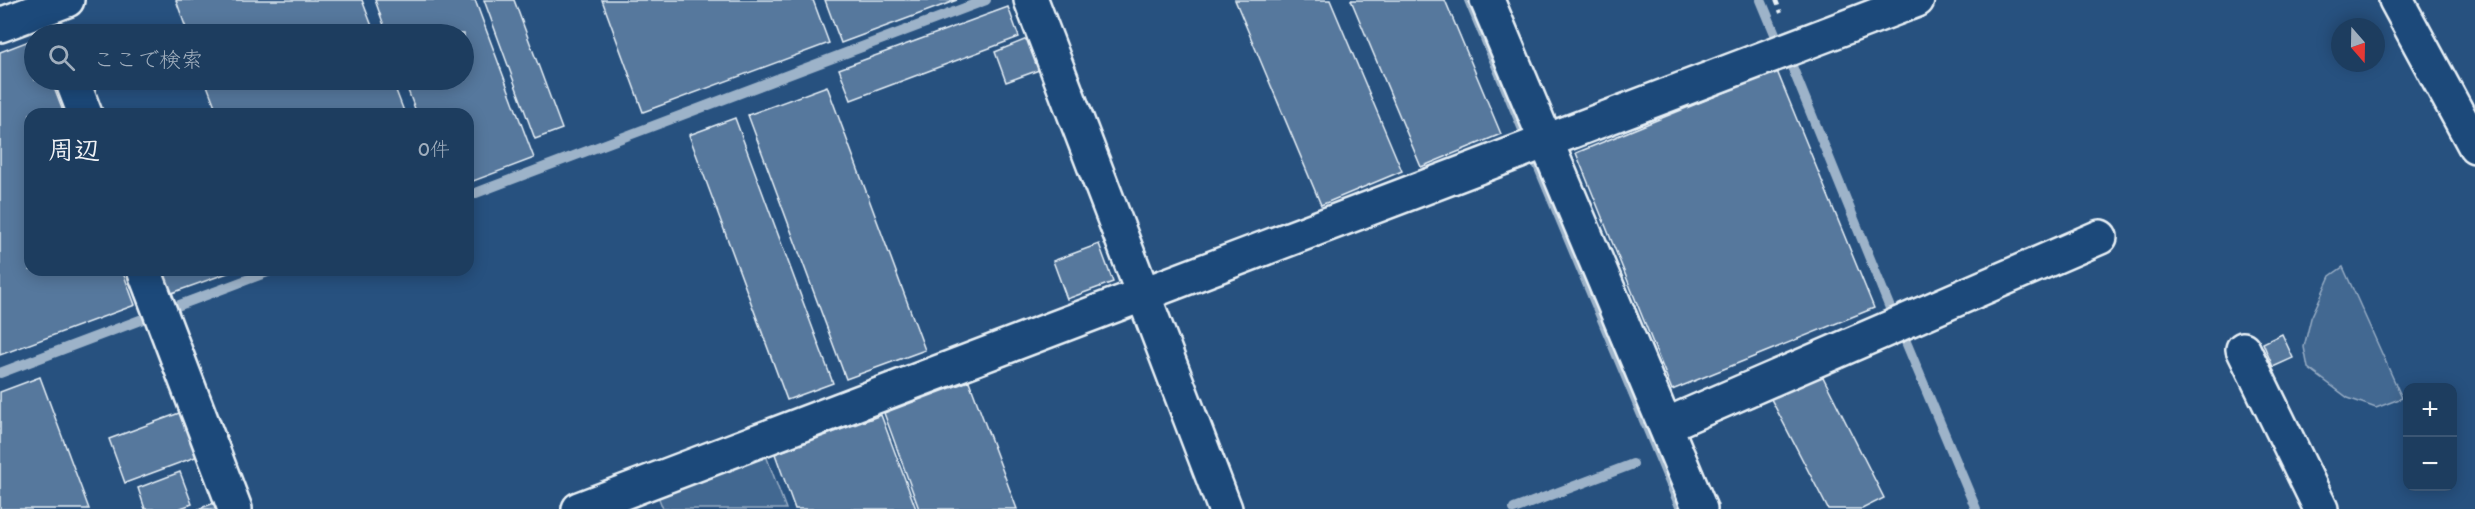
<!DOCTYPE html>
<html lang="ja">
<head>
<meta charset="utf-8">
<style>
  :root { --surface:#1d3d5f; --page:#2a4868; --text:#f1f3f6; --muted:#a0aebd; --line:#3b5674 }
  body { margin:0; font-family:Itim,"Klee One",sans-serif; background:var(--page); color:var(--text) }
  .controls { position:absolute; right:18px; bottom:18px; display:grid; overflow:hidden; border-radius:12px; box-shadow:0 3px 15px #0003 }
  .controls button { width:54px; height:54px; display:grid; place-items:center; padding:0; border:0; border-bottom:2px solid var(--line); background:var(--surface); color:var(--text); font:30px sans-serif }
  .compass { position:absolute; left:2331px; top:18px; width:54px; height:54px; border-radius:50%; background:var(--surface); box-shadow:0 3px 15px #0003; rotate:160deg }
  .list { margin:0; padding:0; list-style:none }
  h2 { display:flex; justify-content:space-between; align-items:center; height:78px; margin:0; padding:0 24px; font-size:26px }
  h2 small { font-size:20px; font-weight:400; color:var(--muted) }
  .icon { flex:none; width:33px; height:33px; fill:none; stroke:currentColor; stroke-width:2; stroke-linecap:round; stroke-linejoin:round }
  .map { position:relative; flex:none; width:2475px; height:509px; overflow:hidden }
  .search { position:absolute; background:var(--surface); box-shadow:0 3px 15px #0003; left:24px; top:24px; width:450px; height:66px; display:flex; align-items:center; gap:15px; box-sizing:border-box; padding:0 21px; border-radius:33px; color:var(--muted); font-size:22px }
  .panel { position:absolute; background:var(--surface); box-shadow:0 3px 15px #0003; left:24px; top:108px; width:450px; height:168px; border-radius:18px }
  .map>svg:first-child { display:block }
  .green { fill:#436891; stroke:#96acc4; stroke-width:1.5 }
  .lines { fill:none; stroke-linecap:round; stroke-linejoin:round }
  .stream { stroke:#9db3c9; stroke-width:10 }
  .building { fill:#57789d; stroke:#e8f1f8; stroke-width:1.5 }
  .minor-casing { stroke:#e8f1f8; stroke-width:38 }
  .path { stroke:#e8f1f8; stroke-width:4; stroke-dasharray:6 4.5; stroke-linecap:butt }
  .minor { stroke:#1f4a7a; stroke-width:33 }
</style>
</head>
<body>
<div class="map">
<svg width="2475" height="509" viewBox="0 0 2475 509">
  <rect width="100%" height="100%" fill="#27517f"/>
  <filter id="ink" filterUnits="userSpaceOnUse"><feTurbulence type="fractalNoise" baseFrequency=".0167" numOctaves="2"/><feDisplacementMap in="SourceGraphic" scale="12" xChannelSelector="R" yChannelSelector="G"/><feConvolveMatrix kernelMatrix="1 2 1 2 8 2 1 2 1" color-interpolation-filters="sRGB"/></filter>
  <g filter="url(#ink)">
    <!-- green -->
    <path class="green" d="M2343,267L2402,398L2376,408L2348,398L2308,368L2304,347L2311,318L2330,276Z
      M764,450L786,509H663L656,491Z"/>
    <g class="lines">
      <!-- stream -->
      <path class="stream" d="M1469,0L1681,509
        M1761,0L1778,41
        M1791,64L1890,308
        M468,196L986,0
        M177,306L273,270
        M1901,330L1976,509
        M0,373L148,317
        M1514,509L1633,464"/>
    </g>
    <!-- building -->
    <path class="building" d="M176,0H362L375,34H188Z
      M375,0H475L534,158L468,183V114H417L404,80H464V34H387Z
      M484,0H514L562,129L535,139Z
      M602,0H813L829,43L643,112Z
      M825,0H957L841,43Z
      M1235,0H1330L1402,171L1321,205Z
      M1351,0H1445L1501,134L1421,167Z
      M1008,7L1019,37L851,100L839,69Z
      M34,39V80H51L64,114H30V270H122L135,305L0,355V52Z
      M1027,39L1039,70L1006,82L995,52Z
      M1777,71L1874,308L1672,390L1576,153Z
      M205,80H392L405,114H218Z
      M827,86L925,350L846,379L748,115Z
      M735,118L833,383L787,400L689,135Z
      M1099,244L1113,282L1067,299L1053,261Z
      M160,270H236L169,294Z
      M2282,334L2293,358L2273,367L2263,343Z
      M1820,371L1884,498L1862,509H1828L1770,397Z
      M40,377L89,509H0V392Z
      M969,381L1017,509H919L884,413Z
      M182,412L198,456L125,483L109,439Z
      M881,415L916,509H795L775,454Z
      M180,472L192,504L178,509H145L138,488Z
      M217,502L220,509H198Z"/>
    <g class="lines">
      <!-- minor casing -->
      <g class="minor-casing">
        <path id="minor" d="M1031,0L1225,509
          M1487,0L1700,509
          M2396,0L2475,146
          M0,25L67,0
          M72,80L85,114
          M144,270L235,509
          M2243,349L2321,509
          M1666,425L2100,237
          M579,509L1917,0"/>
      </g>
      <!-- path -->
      <path class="path" d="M1776,0L1781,13"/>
      <!-- minor -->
      <use href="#minor" class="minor"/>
    </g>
  </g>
</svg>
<div class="controls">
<button>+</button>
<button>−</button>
</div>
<svg class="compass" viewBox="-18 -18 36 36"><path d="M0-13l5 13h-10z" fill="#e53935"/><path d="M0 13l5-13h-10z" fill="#a0aebd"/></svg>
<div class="search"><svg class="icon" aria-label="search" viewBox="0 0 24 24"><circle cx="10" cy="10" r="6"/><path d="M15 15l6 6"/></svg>ここで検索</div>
<section class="panel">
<h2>周辺<small>0件</small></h2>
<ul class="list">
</ul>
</section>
</div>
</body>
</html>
